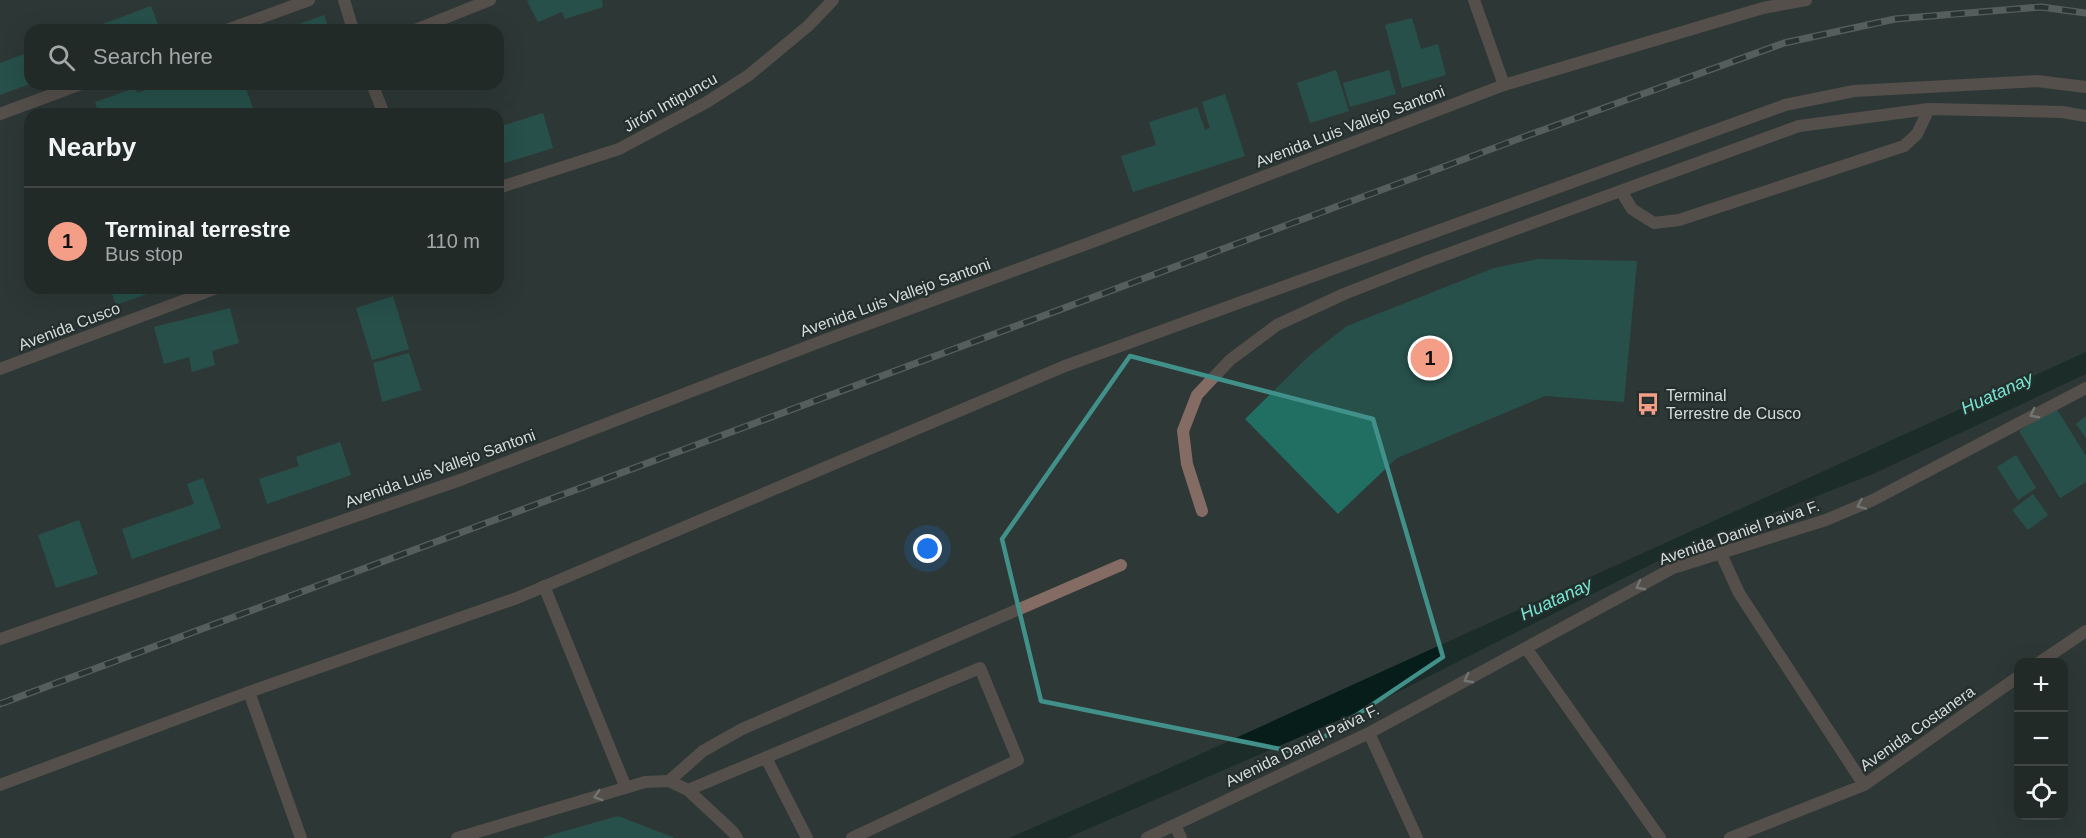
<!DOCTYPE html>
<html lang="en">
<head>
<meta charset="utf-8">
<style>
  :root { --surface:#222a28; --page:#2e3634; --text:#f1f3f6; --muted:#a2a7a8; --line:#3f4645; --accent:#f49e88 }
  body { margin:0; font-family:Helvetica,sans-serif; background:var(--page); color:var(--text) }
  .controls { position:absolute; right:18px; bottom:18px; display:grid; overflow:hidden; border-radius:12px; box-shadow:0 6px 24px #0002 }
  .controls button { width:54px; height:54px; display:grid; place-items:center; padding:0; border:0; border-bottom:2px solid var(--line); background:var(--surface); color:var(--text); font:30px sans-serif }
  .you { position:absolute; left:928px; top:549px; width:21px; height:21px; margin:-15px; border:4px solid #fff; border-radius:50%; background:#1a73e8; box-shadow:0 0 0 9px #1a73e833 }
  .badge { display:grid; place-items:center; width:39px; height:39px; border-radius:50%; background:var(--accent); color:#111; font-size:20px; font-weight:700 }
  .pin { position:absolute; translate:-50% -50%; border:3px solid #fff; box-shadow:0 2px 6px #0006 }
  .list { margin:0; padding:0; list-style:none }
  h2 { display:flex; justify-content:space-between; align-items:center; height:78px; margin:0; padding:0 24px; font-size:26px }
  h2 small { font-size:20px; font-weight:400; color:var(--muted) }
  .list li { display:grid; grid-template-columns:39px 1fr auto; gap:18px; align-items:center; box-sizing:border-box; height:108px; padding:0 24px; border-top:2px solid var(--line) }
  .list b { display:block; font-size:22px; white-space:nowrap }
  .list p { margin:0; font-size:20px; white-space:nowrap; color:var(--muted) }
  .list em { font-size:20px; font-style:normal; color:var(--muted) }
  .icon { flex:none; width:33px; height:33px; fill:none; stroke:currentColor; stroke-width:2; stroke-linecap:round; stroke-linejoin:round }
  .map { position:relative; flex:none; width:2086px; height:838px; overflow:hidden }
  .search { position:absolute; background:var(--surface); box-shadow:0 6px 24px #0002; left:24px; top:24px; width:480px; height:66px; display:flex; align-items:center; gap:15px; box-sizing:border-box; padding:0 21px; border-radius:18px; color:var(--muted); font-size:22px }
  .panel { position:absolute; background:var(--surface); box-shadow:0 6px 24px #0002; left:24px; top:108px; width:480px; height:186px; border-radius:18px }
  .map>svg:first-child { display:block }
  .water { fill:#061d19 }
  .building { fill:#216e62 }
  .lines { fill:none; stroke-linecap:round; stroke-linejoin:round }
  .service { stroke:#846b64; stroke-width:12 }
  .minor { stroke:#846b64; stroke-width:12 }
  .tertiary { stroke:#846b64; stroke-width:12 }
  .rail-casing { stroke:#858d8c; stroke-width:7 }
  .rail { stroke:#242e2c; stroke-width:4.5; stroke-dasharray:14; stroke-linecap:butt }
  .oneway { stroke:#c2c0bd }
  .marked { fill:none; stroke:#419089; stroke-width:4.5; stroke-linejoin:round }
  .labels { text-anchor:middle; stroke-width:4.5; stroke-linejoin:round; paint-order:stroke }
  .street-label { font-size:16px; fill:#d6dcdb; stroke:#242e2c }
  .poi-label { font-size:16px; fill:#d6dcdb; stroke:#242e2c; text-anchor:start }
  .water-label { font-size:18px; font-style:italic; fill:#76e5d2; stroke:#242e2c }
</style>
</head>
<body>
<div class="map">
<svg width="2086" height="838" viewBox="0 0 2086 838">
  <rect width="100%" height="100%" fill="#2e3836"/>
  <!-- water -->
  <path class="water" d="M2086,352V374L1873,474L1680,550L1360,711L1067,838H1009L1165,770Z"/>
  <!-- building -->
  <path class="building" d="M530,0H602L603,7L565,19L562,12L538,22L527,1Z
    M151,6L160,30H87Z
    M324,15L329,30H283Z
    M1412,18L1421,49L1438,44L1446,75L1402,88L1385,25Z
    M466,24L467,30H448V29Z
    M30,52V84L0,95V63Z
    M1336,70L1349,111L1310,123L1297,83Z
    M1389,70L1396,94L1350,107L1343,83Z
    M163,84H251L245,86L255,114H164L163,111L153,114H99L95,102L135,88L137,93Z
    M1225,94L1245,156L1133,192L1121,156L1156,145L1149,122L1197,107L1205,130L1210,128L1202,102Z
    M543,113L553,148L498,165V127Z
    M1539,259L1637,261L1624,402L1545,396L1397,458L1338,514L1245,419L1310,355L1347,326L1494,268Z
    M110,288H164L116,305Z
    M393,296L409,349L372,360L356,308Z
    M230,308L239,343L212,351L215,365L192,372L189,357L164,364L154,327Z
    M409,353L421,390L382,402L373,363Z
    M2056,408L2086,456V482L2060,498L2019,431Z
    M2086,416V438L2076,424Z
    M340,442L351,475L267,504L259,479L299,466L296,457Z
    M2016,455L2036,488L2018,500L1997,467Z
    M203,478L221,528L132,559L122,529L194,504L187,484Z
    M2033,494L2048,515L2028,530L2012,510Z
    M79,520L98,574L56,588L38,535Z
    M618,816L675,838H544V837Z"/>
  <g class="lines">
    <!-- service -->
    <path class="service" d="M1621,191L1632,209L1654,223L1679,220L1904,146L1917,134L1929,109
      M1202,511L1187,464L1183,431L1197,395L1230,360L1277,325L1344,294L1423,263L1799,126L1929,109L2062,112L2086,116
      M766,758L807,838
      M669,781L703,751L742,729L1121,565
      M688,790L980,668L1018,760L852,838"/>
    <!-- minor -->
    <path class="minor" d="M344,0L353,30
      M1474,0L1504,85
      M227,30L309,0
      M415,30L490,0
      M372,84L384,114
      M0,114L81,84
      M498,188L619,149L707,102L749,75L808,26L833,0
      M0,369L217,288
      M1721,554L1739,593L1864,785
      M544,586L626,788
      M1526,648L1660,838
      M2040,662L2086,631
      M249,692L301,838
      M1369,733L1417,838
      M0,785L249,692L517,598L1065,366L1785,105L1854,91L2037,81L2086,87
      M1175,825L1181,838
      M457,838L645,782L669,781L688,790L733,832L737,838
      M1147,838L1369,733L1673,568L1826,520L1873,500L2086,388
      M1730,838L1864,785L2018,677"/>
    <!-- tertiary -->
    <path class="tertiary" d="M0,639L463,479L822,341L1092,242L1504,85L1763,8L1806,0"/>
    <!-- rail casing -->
    <g class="rail-casing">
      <path id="rail" d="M0,704L1529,135L1784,43L1895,19L2041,7L2086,13"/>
    </g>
    <!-- rail -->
    <use href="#rail" class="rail"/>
  </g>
  <!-- one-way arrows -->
  <defs><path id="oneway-chevron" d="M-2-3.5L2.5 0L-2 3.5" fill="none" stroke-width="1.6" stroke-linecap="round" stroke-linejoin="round" transform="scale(1.5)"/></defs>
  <g class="oneway">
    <use href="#oneway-chevron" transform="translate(2034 414) rotate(152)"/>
    <use href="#oneway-chevron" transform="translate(1861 505) rotate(157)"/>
    <use href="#oneway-chevron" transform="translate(1640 586) rotate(152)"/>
    <use href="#oneway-chevron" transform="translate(1468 679) rotate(152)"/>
    <use href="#oneway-chevron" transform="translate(598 796) rotate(163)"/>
  </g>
  <!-- marked area -->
  <path d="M0 0H2086V838H0ZM1130,356L1373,419L1443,657L1300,753L1041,701L1002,539Z" fill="#2e3836" fill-opacity=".55" fill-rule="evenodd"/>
  <path class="marked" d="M1130,356L1373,419L1443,657L1300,753L1041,701L1002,539Z"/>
  <!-- icons -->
  <defs>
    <g id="bus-bare" transform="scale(1.8)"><path d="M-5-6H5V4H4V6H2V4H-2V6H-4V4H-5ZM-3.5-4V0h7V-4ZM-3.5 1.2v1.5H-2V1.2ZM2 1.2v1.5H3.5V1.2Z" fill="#f49e88" stroke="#242e2c" stroke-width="2.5" paint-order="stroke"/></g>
  </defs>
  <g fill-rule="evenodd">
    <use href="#bus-bare" x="1648" y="404"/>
  </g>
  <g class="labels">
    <!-- street labels -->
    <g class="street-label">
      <text transform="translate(670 102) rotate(-29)" y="6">Jirón Intipuncu</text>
      <text transform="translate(1350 126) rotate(-21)" y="6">Avenida Luis Vallejo Santoni</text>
      <text transform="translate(895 297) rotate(-20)" y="6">Avenida Luis Vallejo Santoni</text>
      <text transform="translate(69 326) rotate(-21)" y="6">Avenida Cusco</text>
      <text transform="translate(440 468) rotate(-20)" y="6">Avenida Luis Vallejo Santoni</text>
      <text transform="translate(1739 532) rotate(-19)" y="6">Avenida Daniel Paiva F.</text>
      <text transform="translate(1917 728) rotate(-35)" y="6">Avenida Costanera</text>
      <text transform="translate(1302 745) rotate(-26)" y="6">Avenida Daniel Paiva F.</text>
    </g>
    <!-- poi labels -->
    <g class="poi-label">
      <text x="1666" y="401">Terminal<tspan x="1666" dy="18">Terrestre de Cusco</tspan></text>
    </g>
    <!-- water labels -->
    <g class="water-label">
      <text transform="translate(1997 393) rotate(-25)" y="6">Huatanay</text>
      <text transform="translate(1556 599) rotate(-25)" y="6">Huatanay</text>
    </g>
  </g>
</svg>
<div class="controls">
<button>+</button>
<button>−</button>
<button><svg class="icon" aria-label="locate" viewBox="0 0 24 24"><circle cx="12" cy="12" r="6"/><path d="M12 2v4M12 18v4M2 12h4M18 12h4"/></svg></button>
</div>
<div class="you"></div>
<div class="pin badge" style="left:1430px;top:358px">1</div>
<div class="search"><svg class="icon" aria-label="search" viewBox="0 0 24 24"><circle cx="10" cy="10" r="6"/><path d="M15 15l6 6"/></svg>Search here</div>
<section class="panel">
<h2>Nearby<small></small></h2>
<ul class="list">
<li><span class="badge">1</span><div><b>Terminal terrestre</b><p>Bus stop</p></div><em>110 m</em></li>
</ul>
</section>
</div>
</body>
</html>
